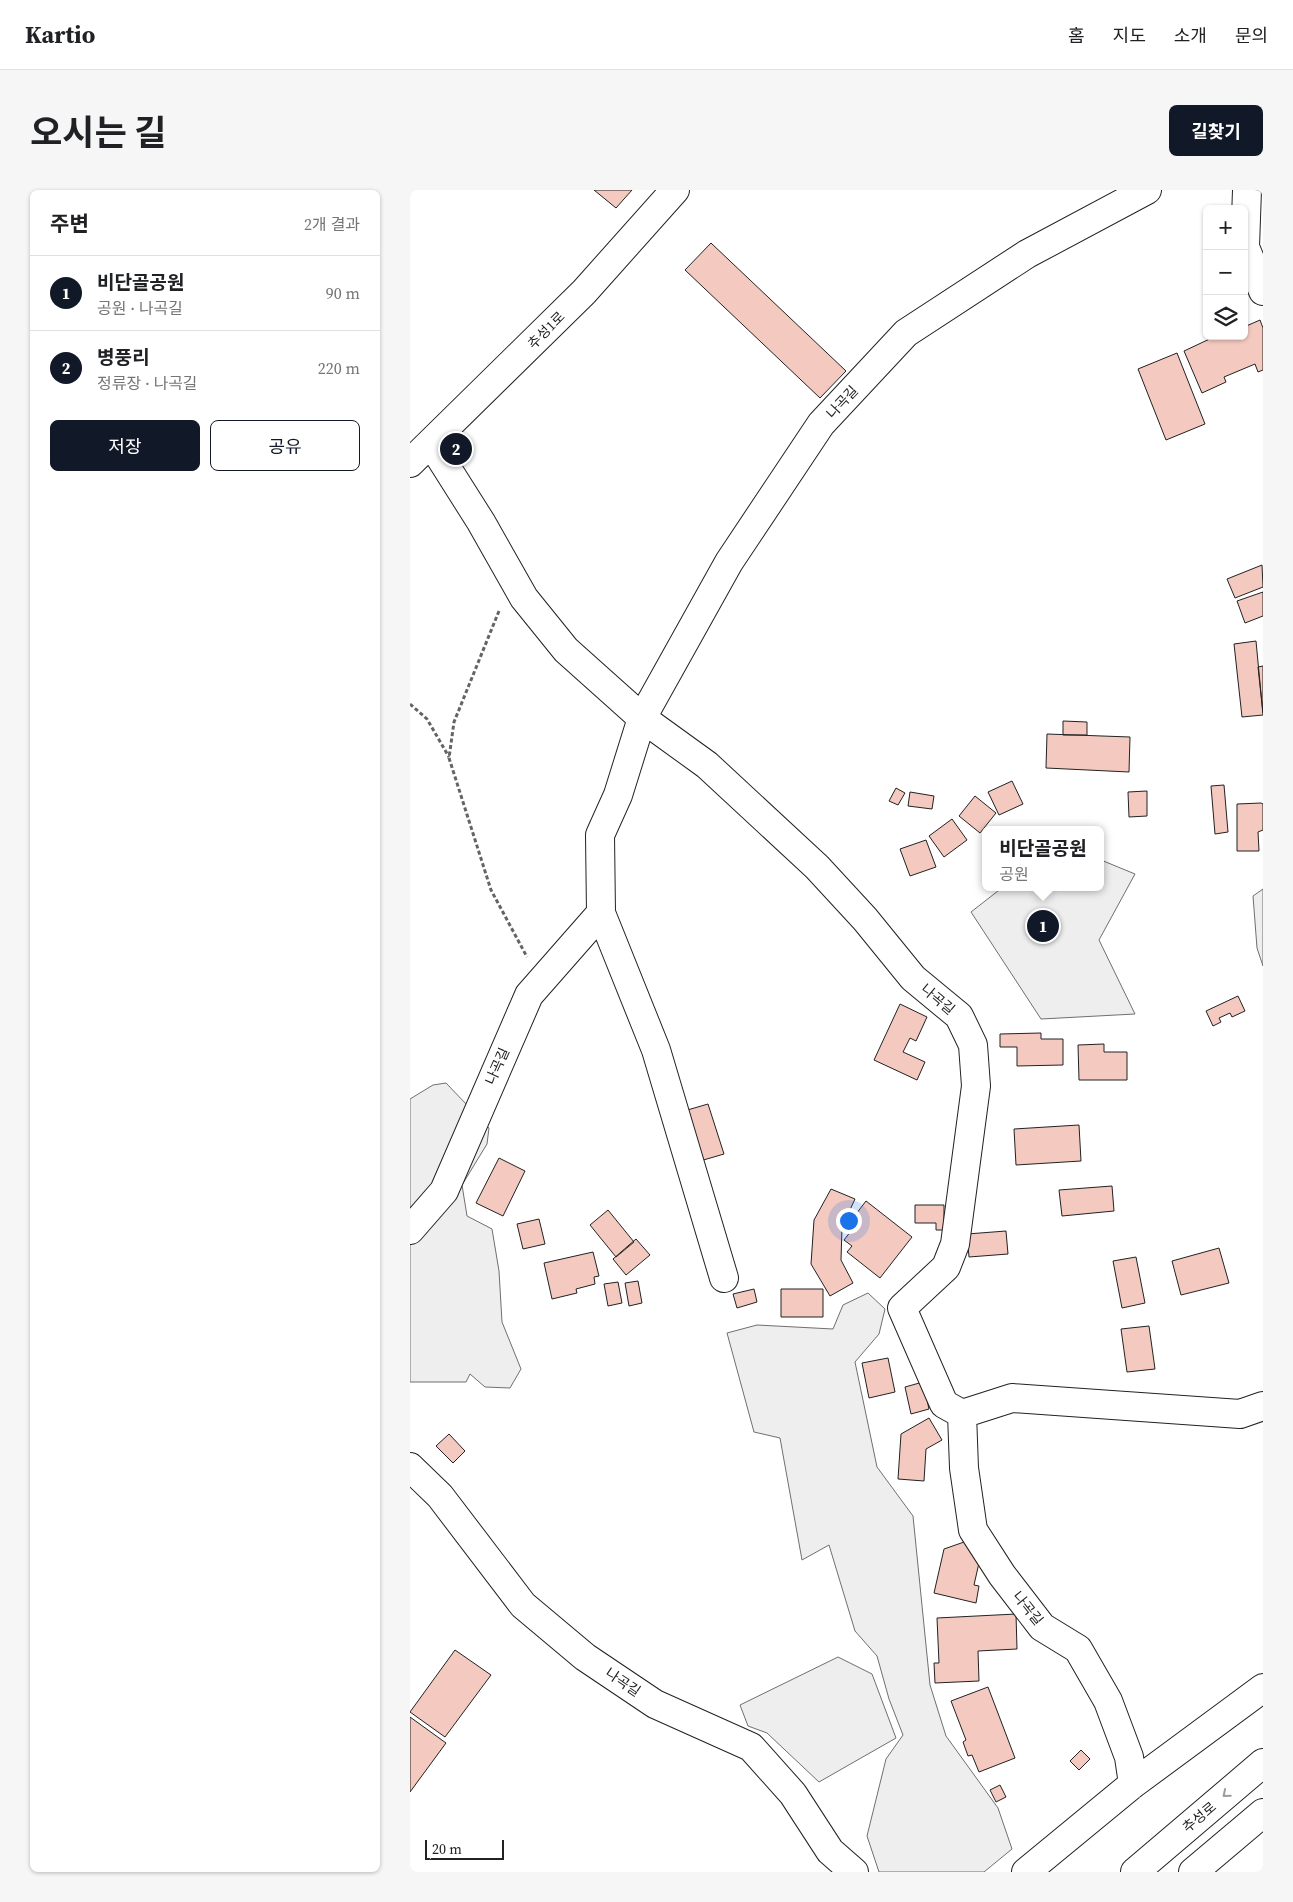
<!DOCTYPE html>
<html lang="ko">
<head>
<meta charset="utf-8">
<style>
  :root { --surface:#fff; --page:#f6f6f6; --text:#202124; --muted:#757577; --line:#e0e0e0; --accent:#111827 }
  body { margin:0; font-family:"Source Serif 4","Noto Sans KR",serif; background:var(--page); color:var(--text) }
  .controls { position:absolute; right:15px; top:15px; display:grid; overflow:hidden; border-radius:8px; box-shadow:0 1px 4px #0004 }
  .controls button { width:45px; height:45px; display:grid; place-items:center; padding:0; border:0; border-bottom:1px solid var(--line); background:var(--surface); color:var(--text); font:25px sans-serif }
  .scale { position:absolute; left:15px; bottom:12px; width:79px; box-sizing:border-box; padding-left:5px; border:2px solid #222; border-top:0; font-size:14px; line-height:18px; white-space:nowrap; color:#222; -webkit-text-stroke:4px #fff; paint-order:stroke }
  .you { position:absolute; left:438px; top:1030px; width:18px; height:18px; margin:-12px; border:4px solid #fff; border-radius:50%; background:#1a73e8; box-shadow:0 0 0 8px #1a73e833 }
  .badge { display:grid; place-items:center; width:32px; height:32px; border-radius:50%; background:var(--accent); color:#fff; font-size:16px; font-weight:700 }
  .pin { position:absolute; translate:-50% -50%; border:2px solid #fff; box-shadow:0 1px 5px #0006 }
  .popup { position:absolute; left:572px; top:636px; width:122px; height:65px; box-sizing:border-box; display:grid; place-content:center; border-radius:8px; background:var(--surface); filter:drop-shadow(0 1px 4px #0005); font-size:16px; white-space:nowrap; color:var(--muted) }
  .popup b { font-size:19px; color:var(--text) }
  .popup::after { content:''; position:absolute; left:50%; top:100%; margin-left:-10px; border:10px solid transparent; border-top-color:var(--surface) }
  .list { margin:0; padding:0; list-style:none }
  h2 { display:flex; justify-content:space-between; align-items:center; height:65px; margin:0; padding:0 20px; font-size:21px }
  h2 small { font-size:16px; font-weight:400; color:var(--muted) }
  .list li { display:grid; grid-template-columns:32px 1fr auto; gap:15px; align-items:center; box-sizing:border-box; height:75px; padding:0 20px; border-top:1px solid var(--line) }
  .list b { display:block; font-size:19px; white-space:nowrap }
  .list p { margin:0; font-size:16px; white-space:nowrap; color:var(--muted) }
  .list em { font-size:16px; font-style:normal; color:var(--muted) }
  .actions { display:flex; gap:10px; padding:15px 20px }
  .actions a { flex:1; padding:11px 0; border:1px solid var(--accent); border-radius:8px; text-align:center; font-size:18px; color:var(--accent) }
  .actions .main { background:var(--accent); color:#fff }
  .icon { flex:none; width:28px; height:28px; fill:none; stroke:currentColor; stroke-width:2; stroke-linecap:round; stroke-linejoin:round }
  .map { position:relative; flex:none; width:853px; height:1682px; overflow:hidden; border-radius:8px }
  header { display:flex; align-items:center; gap:30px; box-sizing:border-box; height:70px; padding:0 25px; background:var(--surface); border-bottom:1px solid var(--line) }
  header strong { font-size:24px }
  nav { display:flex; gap:28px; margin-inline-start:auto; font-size:18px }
  .intro { display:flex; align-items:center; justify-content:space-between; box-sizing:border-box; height:120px; padding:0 30px }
  h1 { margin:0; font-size:35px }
  .button { padding:12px 22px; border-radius:8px; background:var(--accent); color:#fff; font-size:18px; font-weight:700 }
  main { display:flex; gap:30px; padding:0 30px }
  aside { flex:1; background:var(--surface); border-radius:8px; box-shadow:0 1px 4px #0004 }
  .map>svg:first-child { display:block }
  .green { fill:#eee; stroke:#6f6f6f }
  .building { fill:#f3c9c0; stroke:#222 }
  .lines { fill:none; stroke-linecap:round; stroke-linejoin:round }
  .minor-casing { stroke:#222; stroke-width:30 }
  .major-casing { stroke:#222; stroke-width:30 }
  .path { stroke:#646464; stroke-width:3; stroke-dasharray:4 2.5; stroke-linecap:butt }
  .minor { stroke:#fff; stroke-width:28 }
  .major { stroke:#fff; stroke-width:28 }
  .oneway { stroke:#9c9c9c }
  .labels { text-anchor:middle; stroke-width:4; stroke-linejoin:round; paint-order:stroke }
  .street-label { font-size:14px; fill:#222; stroke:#fff }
</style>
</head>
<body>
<header>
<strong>Kartio</strong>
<nav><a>홈</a><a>지도</a><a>소개</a><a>문의</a></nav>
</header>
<div class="intro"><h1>오시는 길</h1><a class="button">길찾기</a></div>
<main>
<aside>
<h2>주변<small>2개 결과</small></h2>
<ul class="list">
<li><span class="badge">1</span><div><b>비단골공원</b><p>공원 · 나곡길</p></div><em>90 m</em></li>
<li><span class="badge">2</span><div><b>병풍리</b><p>정류장 · 나곡길</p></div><em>220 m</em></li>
</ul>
<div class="actions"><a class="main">저장</a><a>공유</a></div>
</aside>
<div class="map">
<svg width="853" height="1682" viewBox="0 0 853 1682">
  <rect width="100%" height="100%" fill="#fff"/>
  <!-- green -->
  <path class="green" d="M691,670L725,684L689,750L725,824L631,829L561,722L593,697H690Z
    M853,699V776L847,758L843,706Z
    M36,893L79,938L77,954L52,995L57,1026L82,1039L89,1081L92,1132L111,1179L100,1198L75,1197L60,1184L56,1192H0V909L23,895Z
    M458,1103L475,1119L469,1144L445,1172L467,1277L503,1326L520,1495L536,1546L588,1618L602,1659L574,1682H469L457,1646L476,1569L493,1545L479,1509L467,1466L445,1441L419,1355L392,1370L370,1248L344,1242L317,1143L347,1135L423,1139L433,1115Z
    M428,1467L462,1484L486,1548L409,1592L357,1543L338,1536L330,1515Z"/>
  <!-- building -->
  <path class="building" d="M184,0H222L206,18Z
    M301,53L436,181L410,208L275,80Z
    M850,130L853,138V180L848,182L845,174L814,187L816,192L792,203L774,161L806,146H834V137Z
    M767,163L795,234L756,250L728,179Z
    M852,375L853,397L825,408L817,389Z
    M853,402V426L835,433L827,411Z
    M846,451L853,525L832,527L824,454Z
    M853,476V523L848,477Z
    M653,531L677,532V545H653Z
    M637,544L720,547L719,582L636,578Z
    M602,591L613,614L589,625L578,602Z
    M814,595L818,642L805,644L801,596Z
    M486,598L495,603L488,615L479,611Z
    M737,601V626L719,627L718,602Z
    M500,602L524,606L522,619L498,616Z
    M565,606L586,623L570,643L549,626Z
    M851,613L853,614V640L848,642L849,661H827V614Z
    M542,629L557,650L534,667L519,646Z
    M516,650L526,677L500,686L490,659Z
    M828,806L835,821L822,827L820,823L809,828L811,832L803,836L796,821Z
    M490,814L517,827L506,851L500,848L493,862L515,872L507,890L464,870Z
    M631,843V849H653V875L607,876V857H590V844Z
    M694,854V862H717V890H669L668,855Z
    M298,914L314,964L290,971L274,921Z
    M669,935L671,971L606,975L604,939Z
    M89,968L115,981L93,1026L66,1013Z
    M702,996L704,1021L652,1026L649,1000Z
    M421,999L445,1009L432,1037L431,1070L443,1093L420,1106L401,1074L404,1030Z
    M456,1011L502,1047L470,1088L437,1062L442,1056L434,1050L441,1041L436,1037Z
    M505,1015H534V1040H526V1033H505Z
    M198,1020L224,1052L206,1067L180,1035Z
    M129,1029L135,1054L113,1059L107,1034Z
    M596,1041L598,1064L559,1067L557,1044Z
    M226,1049L240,1065L216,1085L203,1069Z
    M809,1058L819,1093L771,1105L762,1071Z
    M183,1062L189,1086L184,1087L185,1094L166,1099L167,1103L142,1109L134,1073Z
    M726,1067L735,1113L712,1118L703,1071Z
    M228,1091L232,1113L219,1116L215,1093Z
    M208,1092L212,1113L198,1116L194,1094Z
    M344,1099L347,1112L327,1118L323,1104Z
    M371,1099H413V1127H371Z
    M739,1136L745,1179L717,1182L711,1139Z
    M478,1168L485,1202L459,1208L452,1173Z
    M513,1192L519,1219L501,1224L495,1197Z
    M519,1228L532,1250L516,1259L514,1291L488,1289L491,1244Z
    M39,1244L55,1261L43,1273L26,1256Z
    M557,1351L571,1364L564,1395L569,1396L566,1413L524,1403L534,1359Z
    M606,1424L607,1459L568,1461L569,1491L525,1493L524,1473H529L527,1428Z
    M45,1460L81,1485L35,1547L0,1522Z
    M578,1497L605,1568L569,1582L562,1565L558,1566L553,1552L556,1550L541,1511Z
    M0,1527L36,1553L0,1602Z
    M671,1560L680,1569L669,1580L660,1571Z
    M590,1595L596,1607L586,1612L580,1600Z"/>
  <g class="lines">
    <!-- minor casing -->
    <g class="minor-casing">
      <path id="minor" d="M837,0L835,57L853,101
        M21,253L71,332L114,408L156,460L232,528L297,575L407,677L455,729L503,788L549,826L563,855L566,896L545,1054L536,1077L492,1118L534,1214L552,1224L554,1278L563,1340L592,1385L632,1437L668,1459L698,1511L719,1567L723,1594
        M0,273L174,102L265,0
        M191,723L246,860L314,1088
        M0,1040L34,1001L119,805L191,723L190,645L208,605L232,528L319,372L411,234L496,143L617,64L737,0
        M552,1224L602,1208L830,1224L853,1216
        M0,1277L30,1306L113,1415L175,1467L245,1514L341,1557L383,1604L420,1661L444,1682
        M616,1682L723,1594L853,1498"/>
    </g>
    <!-- major casing -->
    <g class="major-casing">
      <path id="major" d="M725,1682L853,1573
        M783,1682L853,1623"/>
    </g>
    <!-- path -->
    <path class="path" d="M89,421L44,532L39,568L81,700L117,767
      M0,514L17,529L39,567"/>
    <!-- minor -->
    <use href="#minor" class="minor"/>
    <!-- major -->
    <use href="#major" class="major"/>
  </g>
  <!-- one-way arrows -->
  <defs><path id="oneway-chevron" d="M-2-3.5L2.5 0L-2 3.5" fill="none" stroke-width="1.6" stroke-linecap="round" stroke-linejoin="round" transform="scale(1.25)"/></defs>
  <use class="oneway" href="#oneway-chevron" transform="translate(816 1604) rotate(140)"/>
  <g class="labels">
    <!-- street labels -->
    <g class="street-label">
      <text transform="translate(136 140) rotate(-45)" y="5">추성1로</text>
      <text transform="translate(432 212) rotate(-47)" y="5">나곡길</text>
      <text transform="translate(528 809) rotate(40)" y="5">나곡길</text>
      <text transform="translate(87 876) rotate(-66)" y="5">나곡길</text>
      <text transform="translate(618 1418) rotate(51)" y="5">나곡길</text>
      <text transform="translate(213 1492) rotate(34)" y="5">나곡길</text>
      <text transform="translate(789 1627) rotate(-40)" y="5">추성로</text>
    </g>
  </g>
</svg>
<div class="controls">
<button>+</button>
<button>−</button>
<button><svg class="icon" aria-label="layers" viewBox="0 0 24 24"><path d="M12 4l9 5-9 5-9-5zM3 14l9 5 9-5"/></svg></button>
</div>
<div class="scale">20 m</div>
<div class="you"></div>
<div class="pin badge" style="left:633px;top:736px">1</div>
<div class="popup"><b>비단골공원</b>공원</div>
<div class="pin badge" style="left:46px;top:259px">2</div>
</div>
</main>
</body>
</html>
